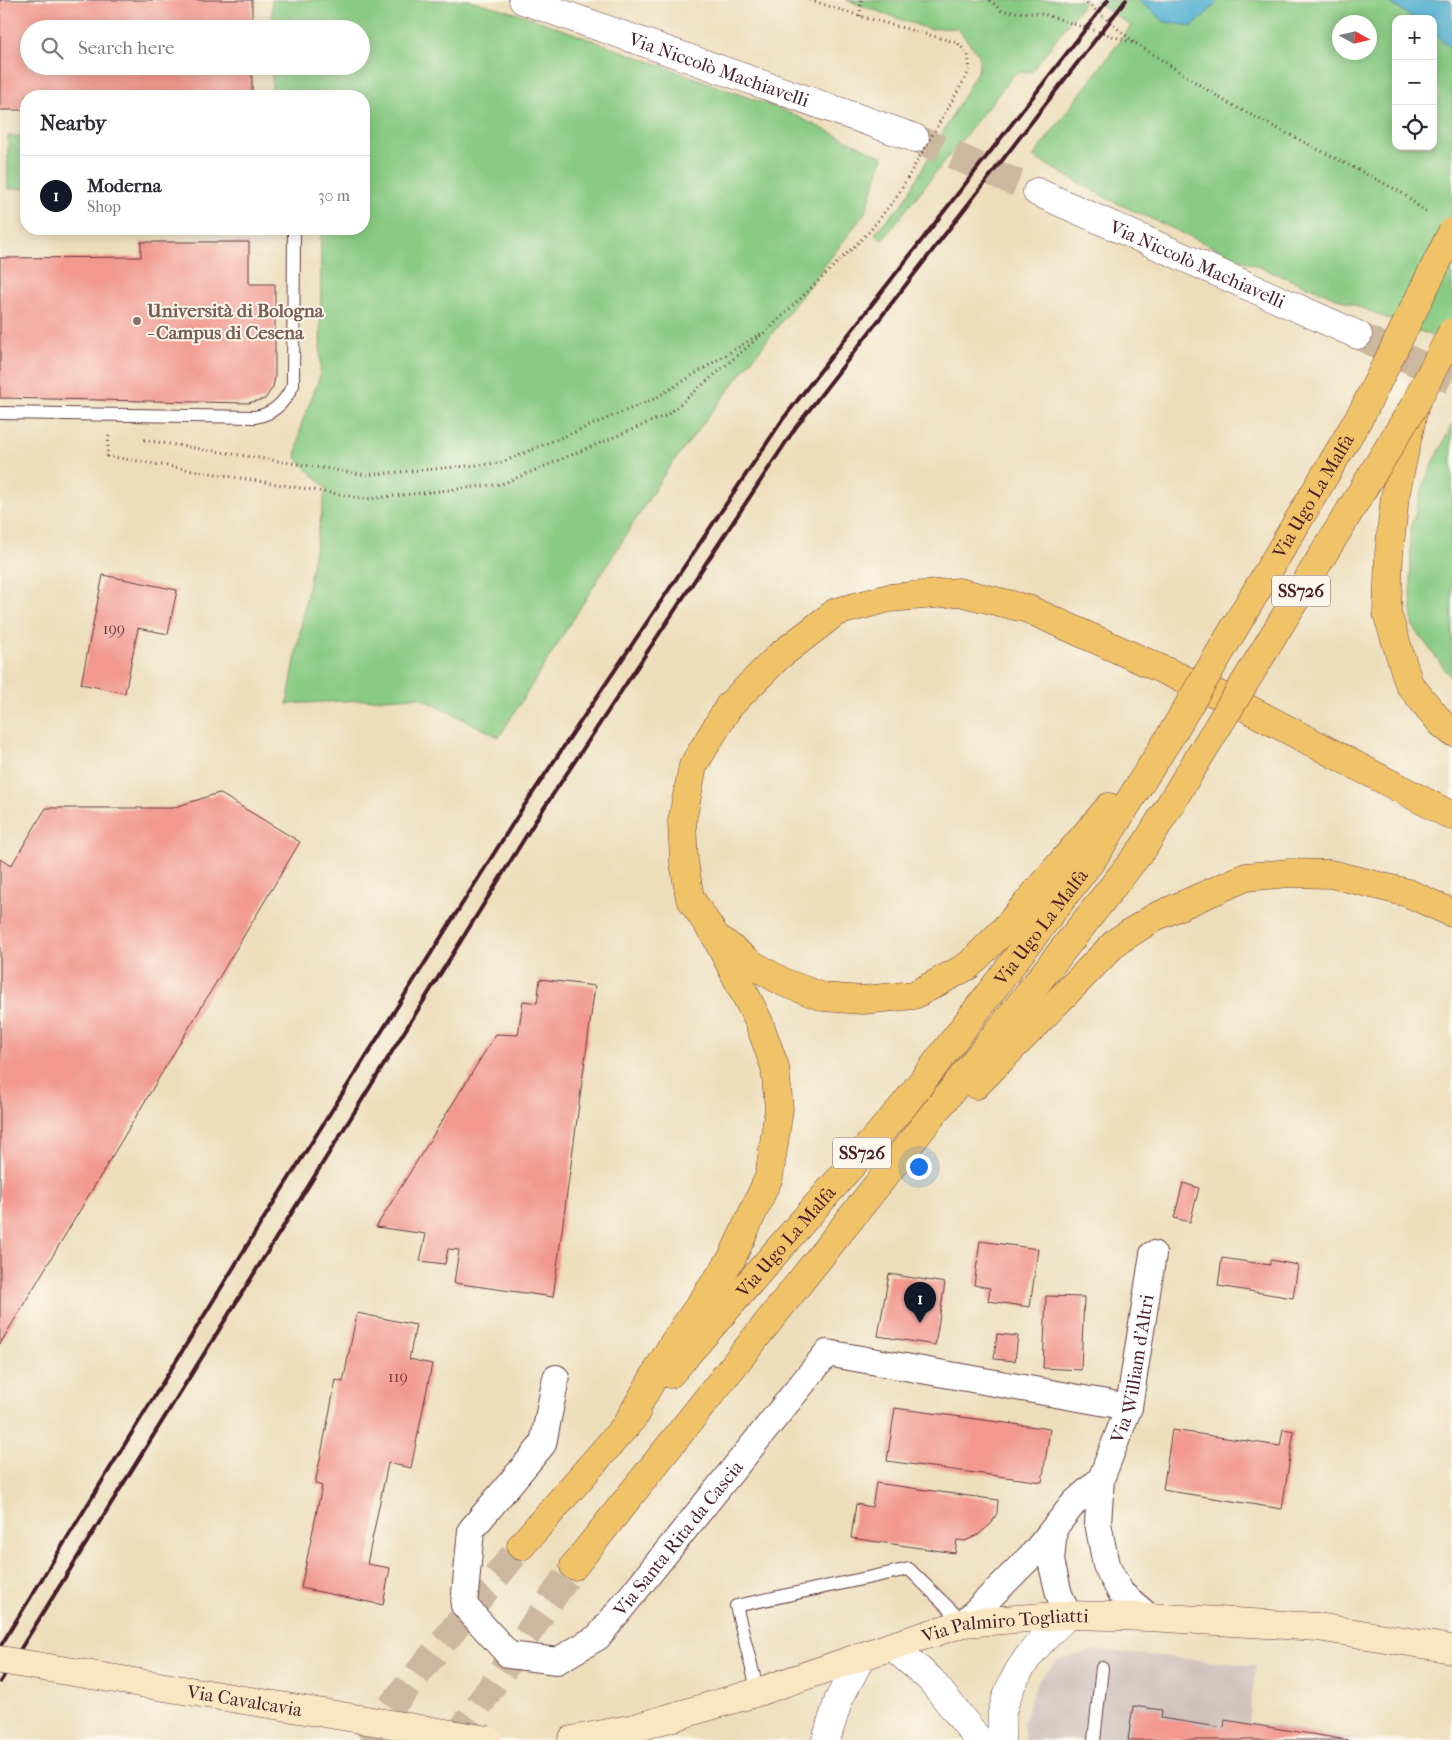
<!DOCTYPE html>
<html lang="en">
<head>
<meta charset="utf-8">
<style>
  :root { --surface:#fff; --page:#f7f7f7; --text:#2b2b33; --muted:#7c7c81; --line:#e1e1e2; --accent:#111827 }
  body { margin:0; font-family:"IM FELL French Canon",serif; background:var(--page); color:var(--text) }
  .controls { position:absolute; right:15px; top:15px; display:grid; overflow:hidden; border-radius:10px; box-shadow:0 2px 12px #0003 }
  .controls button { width:45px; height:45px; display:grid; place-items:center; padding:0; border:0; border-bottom:1px solid var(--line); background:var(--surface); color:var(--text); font:25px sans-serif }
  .compass { position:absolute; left:1332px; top:15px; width:45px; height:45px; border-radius:50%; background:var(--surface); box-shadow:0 2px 12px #0003; rotate:98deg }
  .you { position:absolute; left:918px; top:1166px; width:18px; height:18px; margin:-12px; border:4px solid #fff; border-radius:50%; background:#1a73e8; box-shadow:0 0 0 8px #1a73e833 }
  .badge { display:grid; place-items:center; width:32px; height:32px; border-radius:50%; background:var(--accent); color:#fff; font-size:16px; font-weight:700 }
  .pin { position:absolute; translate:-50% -41px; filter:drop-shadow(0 1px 2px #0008) }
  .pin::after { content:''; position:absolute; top:26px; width:18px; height:15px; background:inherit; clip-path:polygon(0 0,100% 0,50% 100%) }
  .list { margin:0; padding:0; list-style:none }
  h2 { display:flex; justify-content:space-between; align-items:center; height:65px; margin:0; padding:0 20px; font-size:21px }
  h2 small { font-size:16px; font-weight:400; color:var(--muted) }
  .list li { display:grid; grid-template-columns:32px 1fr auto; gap:15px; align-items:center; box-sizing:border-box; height:80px; padding:0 20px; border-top:1px solid var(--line) }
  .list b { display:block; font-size:19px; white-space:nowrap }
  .list p { margin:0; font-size:16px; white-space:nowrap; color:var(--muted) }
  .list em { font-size:16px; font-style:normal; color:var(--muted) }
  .icon { flex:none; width:28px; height:28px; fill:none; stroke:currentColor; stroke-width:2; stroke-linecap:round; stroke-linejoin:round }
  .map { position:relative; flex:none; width:1452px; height:1740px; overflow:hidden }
  .search { position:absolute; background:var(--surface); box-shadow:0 2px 12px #0003; left:20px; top:20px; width:350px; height:55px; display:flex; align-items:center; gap:12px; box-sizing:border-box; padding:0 18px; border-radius:28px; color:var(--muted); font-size:19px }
  .panel { position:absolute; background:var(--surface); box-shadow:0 2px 12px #0003; left:20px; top:90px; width:350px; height:145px; border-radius:20px }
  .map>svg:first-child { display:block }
  .industrial { fill:#cfc0bb }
  .green { fill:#89cb83; stroke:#6a7557; fill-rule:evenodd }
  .water { fill:#54b2d3; stroke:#4f687f }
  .building { fill:#f2988e }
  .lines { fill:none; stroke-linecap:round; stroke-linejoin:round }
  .tertiary-tunnel { stroke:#ccb89e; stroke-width:28; stroke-dasharray:28 14; stroke-linecap:butt }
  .trunk-tunnel { stroke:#ccb89e; stroke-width:28; stroke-dasharray:28 14; stroke-linecap:butt }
  .service-casing { stroke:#623c41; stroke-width:14 }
  .minor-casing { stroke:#623c41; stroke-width:28 }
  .tertiary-casing { stroke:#623c41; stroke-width:29 }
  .secondary-casing { stroke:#623c41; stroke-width:29 }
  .trunk-casing { stroke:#623c41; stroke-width:29 }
  .path { stroke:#623c41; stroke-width:3; stroke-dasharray:1 4; stroke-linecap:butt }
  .service { stroke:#fff; stroke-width:12 }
  .minor { stroke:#fff; stroke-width:26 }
  .tertiary { stroke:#fff; stroke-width:28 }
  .secondary { stroke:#f9e7c3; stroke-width:28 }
  .trunk { stroke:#f1c369; stroke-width:28 }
  .rail { stroke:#4a1f2b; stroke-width:4 }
  .secondary-bridge-casing { stroke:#623c41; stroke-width:29; stroke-linecap:butt }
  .trunk-bridge-casing { stroke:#623c41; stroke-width:29; stroke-linecap:butt }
  .path-bridge { stroke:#623c41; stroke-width:3; stroke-dasharray:1 4; stroke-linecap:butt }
  .secondary-bridge { stroke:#f9e7c3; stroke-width:28 }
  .trunk-bridge { stroke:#f1c369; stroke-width:28 }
  .education-dot { fill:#8d6e63; stroke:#fbf7ec; stroke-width:2 }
  .labels { text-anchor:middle; stroke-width:4; stroke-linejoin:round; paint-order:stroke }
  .number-label { font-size:16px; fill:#743d44 }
  .shield { fill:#fbf7ec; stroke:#7f6065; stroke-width:1 }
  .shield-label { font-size:18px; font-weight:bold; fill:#4a1f2b }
  .street-label { font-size:19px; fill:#4a1f2b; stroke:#fbf7ec }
  .education-label { font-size:19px; font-weight:bold; fill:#785e54; stroke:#fbf7ec; text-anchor:start }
</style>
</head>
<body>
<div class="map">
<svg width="1452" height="1740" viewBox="0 0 1452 1740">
  <rect width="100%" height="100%" fill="#fbf7ec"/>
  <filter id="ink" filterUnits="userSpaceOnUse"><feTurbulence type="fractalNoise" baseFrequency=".02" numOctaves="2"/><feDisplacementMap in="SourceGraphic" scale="10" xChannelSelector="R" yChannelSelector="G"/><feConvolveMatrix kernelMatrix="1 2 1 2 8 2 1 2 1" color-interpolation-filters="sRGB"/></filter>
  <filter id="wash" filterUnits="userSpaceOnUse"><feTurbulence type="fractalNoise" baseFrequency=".0096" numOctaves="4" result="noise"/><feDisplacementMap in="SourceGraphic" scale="20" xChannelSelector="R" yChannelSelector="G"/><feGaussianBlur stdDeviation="1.12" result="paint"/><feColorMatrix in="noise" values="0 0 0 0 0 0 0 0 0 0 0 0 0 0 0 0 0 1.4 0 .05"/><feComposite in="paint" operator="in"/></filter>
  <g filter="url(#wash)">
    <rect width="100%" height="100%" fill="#eddebb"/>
    <!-- industrial -->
    <path class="industrial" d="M1098,1650L1256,1666L1248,1722L1363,1740H1025L1023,1722L1036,1684L1057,1660Z"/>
    <!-- green -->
    <path class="green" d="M272,0H470L526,16L785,111L883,157L865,213L665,473L499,737L419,697L287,704L326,488L296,458L301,425L320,376L321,232L320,229H364V96H272V66H361V29H272Z
      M846,0H1086L1032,71L1015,73L882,240L875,234L887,219L902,205L979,68V55L957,28L928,29Z
      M1094,0H1138L1165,22L1193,26L1220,0H1386L1414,19H1396V146H1433V32L1452,50V344L1244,261L1112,201L1033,157L1131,26ZM1340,22H1370V52H1340Z
      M8,136H26V188L8,189Z
      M1452,424V679L1412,625L1410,531L1424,483Z"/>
    <!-- water -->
    <path class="water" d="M1138,0H1220L1193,26L1165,22Z
      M1386,0H1449L1452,4V50L1433,32V19H1414Z"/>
    <g id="blocks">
      <!-- building -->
      <path class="building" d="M0,0H252V29H29V66H252V96H26V110H0Z
        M141,242H249V284H275V377L273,387L265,399L248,403L0,398V258L141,257Z
        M103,575L177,590L168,634L138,628L125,693L81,684Z
        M219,793L300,842L0,1344V859L11,866L46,808H172Z
        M540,979L595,986L553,1297L454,1283L459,1250L448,1249L445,1264L420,1261L426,1234L376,1227L496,1034L518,1035L523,1001L537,1003Z
        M1183,1183L1199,1188L1190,1222L1174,1218Z
        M980,1241L1038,1249L1030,1307L988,1301L990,1288L974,1285Z
        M1222,1258L1270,1265V1260L1298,1265L1293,1298L1218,1286Z
        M889,1274L945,1283L935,1345L878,1336Z
        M1046,1296L1084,1297L1081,1370L1043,1368Z
        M357,1313L416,1325L409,1359L432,1364L411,1468L388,1463L367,1564L390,1568L383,1605L301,1588L322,1486L315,1484L336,1380L343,1382Z
        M997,1334L1018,1336L1015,1361L994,1359Z
        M895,1408L1050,1429L1042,1482L887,1461Z
        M1283,1429L1294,1431L1282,1509L1163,1490L1172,1430L1280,1446Z
        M876,1483L998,1500L997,1513L991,1524L978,1535L965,1541L957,1540L955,1553L851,1538L856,1504L872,1507Z
        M1133,1706L1162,1710L1161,1718L1224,1728L1225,1720L1348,1740H1128Z"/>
    </g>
  </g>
  <g filter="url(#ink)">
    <use href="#blocks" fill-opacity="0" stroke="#623c41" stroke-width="1"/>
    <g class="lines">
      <!-- tertiary-tunnel -->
      <path class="tertiary-tunnel" d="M915,138L1037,192
        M1358,335L1452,380"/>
      <!-- trunk-tunnel -->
      <path class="trunk-tunnel" d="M364,1740L521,1546
        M455,1740L574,1566"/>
      <!-- service casing -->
      <g class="service-casing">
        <path id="service" d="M0,413L255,417C274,414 285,402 293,385L294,229
          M758,1692L736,1606L909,1569L964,1623
          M1094,1740L1102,1668"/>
      </g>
      <!-- minor casing -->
      <g class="minor-casing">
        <g id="minor">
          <path id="s1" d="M556,1378L543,1444L471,1530L464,1605L509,1655L557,1661L598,1637L827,1353L1129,1407"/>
          <path d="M1054,1529L1051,1561L1059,1594L1068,1615"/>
          <path id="s2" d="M1149,1617L1121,1593L1106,1565L1098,1523L1101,1479L1129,1407L1153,1254"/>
          <path d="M964,1623L1035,1552L1074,1503L1101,1479"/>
        </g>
      </g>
      <!-- tertiary casing -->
      <g class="tertiary-casing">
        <g id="tertiary">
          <path id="s3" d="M523,0L915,138"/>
          <path id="s4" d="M1037,192L1358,335"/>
          <path d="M892,1646L930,1679L979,1740"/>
          <path d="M826,1740L839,1699L862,1656"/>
          <path d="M1001,1740C1002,1731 1001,1721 1002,1713C1012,1669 1037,1644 1068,1615"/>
        </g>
      </g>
      <!-- secondary casing -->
      <g class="secondary-casing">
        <g id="secondary">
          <path id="s5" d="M572,1740L635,1728L758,1692L892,1646L964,1623L1068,1615L1149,1617L1318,1627L1452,1649"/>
        </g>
      </g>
      <!-- trunk casing -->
      <g class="trunk-casing">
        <g id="trunk">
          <path d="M1414,408L1395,496L1389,554L1387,613L1409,684L1441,723L1452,732"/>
          <path d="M722,941L750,963L785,983L823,997L863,1000L914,995L968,966L1003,931L1109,807"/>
          <path d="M976,1085L1116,942L1155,917L1246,877L1289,873L1331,874L1408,893L1452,913"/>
          <path id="s6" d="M670,1374L904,1105L1094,857L1171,735"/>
          <path d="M625,1427L674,1342L732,1258L769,1177L779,1109L775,1067L758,1020L716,937L690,898L684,862L682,821L693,766L729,706L779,656L836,612L889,598L959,592L1028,609L1239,704L1452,816"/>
          <path d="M521,1546L636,1414"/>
          <path d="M574,1566L878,1184L1144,847"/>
        </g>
      </g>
      <!-- path -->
      <path class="path" d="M810,0L860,16L958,43L968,55L970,70
        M990,0L1002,11L1043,14L1137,44L1226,102L1401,192L1428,214
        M1083,0L1134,42
        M860,16L861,0
        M109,436L107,456L367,499L502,484L667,415L771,327L870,231L897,196
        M144,440L367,475L500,463L654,399L763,332"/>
      <!-- service -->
      <use href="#service" class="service"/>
      <!-- minor -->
      <use href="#minor" class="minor"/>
      <!-- tertiary -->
      <use href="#tertiary" class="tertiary"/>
      <!-- secondary -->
      <use href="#secondary" class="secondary"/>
      <!-- trunk -->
      <use href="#trunk" class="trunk"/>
      <!-- rail -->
      <path class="rail" d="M0,1647L269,1210L522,809L783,419L1108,0
        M0,1682L536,820L796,427L1126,0"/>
      <!-- secondary-bridge casing -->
      <g class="secondary-bridge-casing">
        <g id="secondary-bridge">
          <path id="s7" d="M0,1660L488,1740"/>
        </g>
      </g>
      <!-- trunk-bridge casing -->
      <g class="trunk-bridge-casing">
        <g id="trunk-bridge">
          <path id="s8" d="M1171,735L1363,411L1452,232"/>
          <path d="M1144,847L1414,406L1452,332"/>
        </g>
      </g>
      <!-- path-bridge -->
      <path class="path-bridge" d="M897,196L970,70"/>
      <!-- secondary-bridge -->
      <use href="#secondary-bridge" class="secondary-bridge"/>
      <!-- trunk-bridge -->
      <use href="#trunk-bridge" class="trunk-bridge"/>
    </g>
  </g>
  <!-- markers -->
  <circle class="education-dot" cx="137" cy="321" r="5"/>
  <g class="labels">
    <!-- number labels -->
    <g class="number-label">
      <text x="114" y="634">199</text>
      <text x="398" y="1382">119</text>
    </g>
    <!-- shield labels -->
    <g class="shield">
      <rect x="1272" y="575.5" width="58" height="31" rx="4"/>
      <rect x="833" y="1137.5" width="58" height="31" rx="4"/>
    </g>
    <g class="shield-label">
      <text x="1301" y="597">SS726</text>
      <text x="862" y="1159">SS726</text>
    </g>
    <!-- street labels -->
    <g class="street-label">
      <text dy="7" stroke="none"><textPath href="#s3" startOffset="208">Via Niccolò Machiavelli</textPath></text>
      <text dy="7" stroke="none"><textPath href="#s4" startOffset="176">Via Niccolò Machiavelli</textPath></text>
      <text dy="7" stroke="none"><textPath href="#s8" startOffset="278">Via Ugo La Malfa</textPath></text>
      <text dy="7" stroke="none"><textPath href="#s6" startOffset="581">Via Ugo La Malfa</textPath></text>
      <text dy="7" stroke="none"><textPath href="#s6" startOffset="176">Via Ugo La Malfa</textPath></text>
      <text dy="7" stroke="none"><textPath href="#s2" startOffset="271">Via William d'Altri</textPath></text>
      <text dy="7" stroke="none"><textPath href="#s1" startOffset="545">Via Santa Rita da Cascia</textPath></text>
      <text dy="7" stroke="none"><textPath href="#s5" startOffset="450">Via Palmiro Togliatti</textPath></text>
      <text dy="7" stroke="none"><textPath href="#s7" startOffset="248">Via Cavalcavia</textPath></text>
    </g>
    <!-- education labels -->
    <g class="education-label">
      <text x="147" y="317">Università di Bologna<tspan x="147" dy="22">- Campus di Cesena</tspan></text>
    </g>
  </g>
</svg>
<div class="controls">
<button>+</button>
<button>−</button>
<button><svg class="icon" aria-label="locate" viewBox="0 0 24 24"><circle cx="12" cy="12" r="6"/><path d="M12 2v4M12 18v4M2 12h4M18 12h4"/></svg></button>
</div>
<svg class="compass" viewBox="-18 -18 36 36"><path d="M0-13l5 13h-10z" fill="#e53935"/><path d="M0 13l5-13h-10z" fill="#7c7c81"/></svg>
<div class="you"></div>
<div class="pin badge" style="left:920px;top:1323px">1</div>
<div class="search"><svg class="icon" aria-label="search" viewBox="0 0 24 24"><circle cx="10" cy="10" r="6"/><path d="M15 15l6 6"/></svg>Search here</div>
<section class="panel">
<h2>Nearby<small></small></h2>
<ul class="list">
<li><span class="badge">1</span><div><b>Moderna</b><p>Shop</p></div><em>30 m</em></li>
</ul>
</section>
</div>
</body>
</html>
